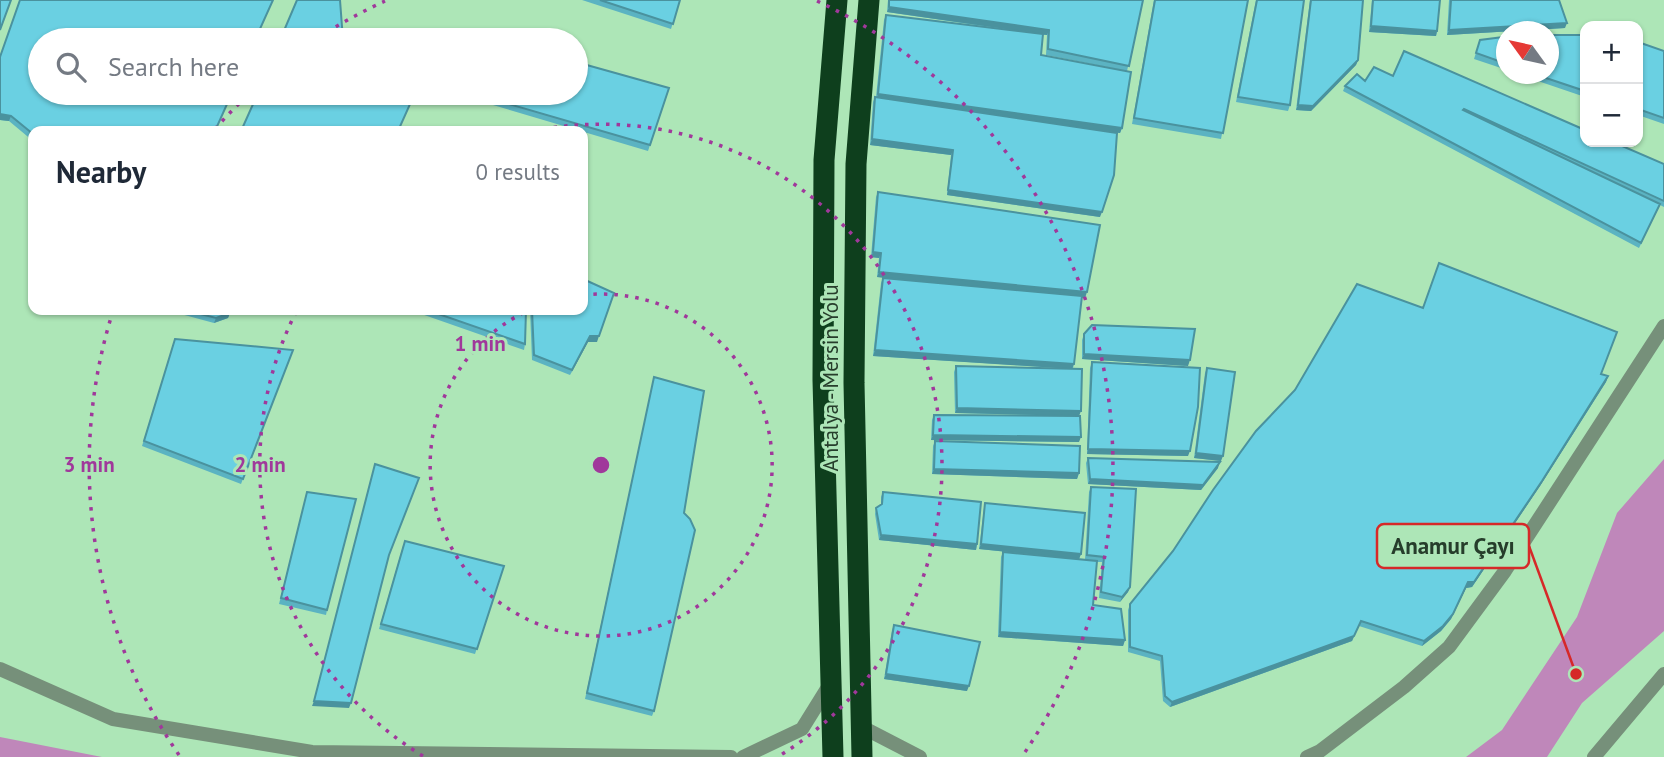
<!DOCTYPE html>
<html lang="en">
<head>
<meta charset="utf-8">
<style>
  :root { --surface:#fff; --page:#f6f6f7; --text:#1f2937; --muted:#747a83; --line:#e0e1e3 }
  body { margin:0; font-family:"PT Sans",sans-serif; background:var(--page); color:var(--text) }
  .controls { position:absolute; right:21px; top:21px; display:grid; overflow:hidden; border-radius:14px; box-shadow:0 2px 5px #0004 }
  .controls button { width:63px; height:63px; display:grid; place-items:center; padding:0; border:0; border-bottom:2px solid var(--line); background:var(--surface); color:var(--text); font:35px sans-serif }
  .compass { position:absolute; left:1496px; top:21px; width:63px; height:63px; border-radius:50%; background:var(--surface); box-shadow:0 2px 5px #0004; rotate:303deg }
  .list { margin:0; padding:0; list-style:none }
  h2 { display:flex; justify-content:space-between; align-items:center; height:91px; margin:0; padding:0 28px; font-size:30px }
  h2 small { font-size:23px; font-weight:400; color:var(--muted) }
  .icon { flex:none; width:38px; height:38px; fill:none; stroke:currentColor; stroke-width:2; stroke-linecap:round; stroke-linejoin:round }
  .map { position:relative; flex:none; width:1664px; height:757px; overflow:hidden }
  .search { position:absolute; background:var(--surface); box-shadow:0 2px 5px #0004; left:28px; top:28px; width:560px; height:77px; display:flex; align-items:center; gap:18px; box-sizing:border-box; padding:0 24px; border-radius:38px; color:var(--muted); font-size:26px }
  .panel { position:absolute; background:var(--surface); box-shadow:0 2px 5px #0004; left:28px; top:126px; width:560px; height:189px; border-radius:14px }
  .map>svg:first-child { display:block }
  .water { fill:#bf87ba }
  .lines { fill:none; stroke-linecap:round; stroke-linejoin:round }
  .minor { stroke:#76907a; stroke-width:14 }
  .highway { stroke:#0e3f1d; stroke-width:21 }
  .wall { fill:#5bb3c2 }
  .shaded-wall { fill:#4a929e }
  .building { fill:#6ad0e2; stroke:#4a929e; stroke-width:2 }
  .ring { fill:none; stroke:#a0389b; stroke-width:3.5; stroke-dasharray:3.5 7 }
  .labels { text-anchor:middle; stroke-width:6; stroke-linejoin:round; paint-order:stroke }
  .street-label { font-size:21px; fill:#263d2b; stroke:#ade6b7 }
  .centre { fill:#a0389b; stroke:#ade6b7; stroke-width:3.5 }
  .ring-label { font-size:21px; text-anchor:middle; font-weight:bold; fill:#a0389b; stroke:#ade6b7; stroke-width:6; stroke-linejoin:round; paint-order:stroke }
  .leader { fill:none; stroke:#d62828; stroke-width:2.5 }
  .callout-dot { fill:#d62828; stroke:#ade6b7; stroke-width:2.5 }
  .callout { fill:#ade6b7; stroke:#d62828; stroke-width:2.5 }
  .callout-label { font-size:23px; text-anchor:middle; font-weight:bold; fill:#263d2b }
</style>
</head>
<body>
<div class="map">
<svg width="1664" height="757" viewBox="0 0 1664 757">
  <rect width="100%" height="100%" fill="#ade6b7"/>
  <!-- water -->
  <path class="water" d="M1664,459V631L1582,703L1547,757H1466L1502,730L1577,617L1617,513Z
    M0,737L102,757H0Z"/>
  <g class="lines">
    <!-- minor -->
    <path class="minor" d="M0,669L113,719L312,752L731,757
      M862,727L920,757
      M743,757L802,729L830,684
      M1307,757L1320,751L1404,687L1449,647L1505,571L1664,326
      M1594,757L1664,674"/>
    <!-- highway -->
    <path class="highway" d="M833,757L823,380L824,160L837,0
      M862,757L854,383L856,164L869,0"/>
  </g>
  <!-- wall -->
  <path class="wall" d="M582,0H680L671,29Z
    M888,0H1143L1127,71L1046,55L1047,35H1043L1041,55L1122,128L1120,133L1076,127L1100,217L947,195L951,155L870,145L873,102L875,97H876L884,20L886,15L1009,30L887,12Z
    M1154,0H1248L1221,139L1132,124Z
    M1256,0H1304L1290,105L1288,111L1236,102Z
    M1310,0H1363L1358,60L1356,65L1311,111L1296,110Z
    M1372,0H1440L1437,31L1436,36L1369,32Z
    M1449,0H1559L1565,28L1447,35Z
    M1585,35V97L1517,74H1549Z
    M1507,39V70L1474,59L1480,40Z
    M1638,42L1664,51V124L1638,115Z
    M0,57L33,131V141L9,121L0,120Z
    M1393,76L1664,164V207L1660,205L1639,248L1343,91L1345,86Z
    M669,88L648,151L476,100L479,93Z
    M878,192L1085,298L1082,297L1073,369L1079,416L955,413L954,372L956,366L1060,368L873,356L881,283L883,278L967,286L877,277L879,258L871,257L876,197Z
    M166,310H231L228,318L214,323Z
    M410,310H526L525,344L524,350Z
    M530,310H583L597,342H588L570,375L532,360Z
    M1084,334L1188,366L1082,359V340Z
    M175,339L291,355L241,484L142,446Z
    M1092,362L1188,456L1087,454L1090,368Z
    M1207,368L1221,461L1194,458L1205,373Z
    M1601,374L1608,376L1606,382L1540,486L1472,587L1466,588L1451,619L1441,631L1422,646L1359,626L1352,641L1170,707L1163,701L1160,661L1128,652V610L1130,604Z
    M654,377V711L652,716L585,699Z
    M934,415L1079,442L931,440L932,420Z
    M935,441L1079,473L1077,479L932,474L933,446Z
    M1088,458L1218,468L1201,490L1088,484L1086,463Z
    M1091,487L1130,587L1128,592L1120,602L1099,598L1102,562H1097L1093,605L1125,640L1123,646L998,637L1001,557L1003,552L1085,560L1089,492Z
    M307,492L327,610L326,615L279,604Z
    M883,492L977,544L976,550L879,540L875,514L876,508L881,505V497Z
    M985,503L1081,554L1079,559L979,549L984,508Z
    M403,546L504,566L475,654L379,629Z
    M894,625L967,691L884,679L892,630Z"/>
  <!-- shaded-wall -->
  <path class="shaded-wall" d="M889,7L1049,30L1047,35L887,12Z
    M1567,23L1565,28L1447,35L1449,30Z
    M1371,26L1437,31L1436,36L1369,32Z
    M1358,60L1356,65L1311,111L1296,110L1298,105Z
    M878,94L1122,128L1120,133L876,100Z
    M0,114L11,116L9,121L0,120Z
    M872,139L953,150L951,155L870,145Z
    M948,190L1102,212L1100,217L947,195Z
    M873,252L881,253L879,258L871,257Z
    M879,272L1087,292L1085,298L877,277Z
    M230,313L228,318L214,323L216,318Z
    M590,336H599L597,342H588L570,375Z
    M875,350L1074,364L1072,369L873,356Z
    M1084,354L1190,360L1188,366L1082,359Z
    M1608,376L1606,382L1540,486L1472,587L1466,588L1451,619L1441,631L1422,646L1424,641L1468,582Z
    M957,408L1081,411L1079,416L955,413Z
    M933,435L1081,437L1079,442L931,440Z
    M1088,449L1190,451L1188,456L1087,454Z
    M1196,453L1223,456L1221,461L1194,458Z
    M1220,462L1218,468L1201,490L1088,484L1090,479Z
    M934,469L1079,473L1077,479L932,474Z
    M881,535L977,544L976,550L879,540Z
    M981,544L1081,554L1079,559L979,549Z
    M1130,587L1128,592L1120,602L1122,597Z
    M1361,621L1352,641L1170,707L1172,702Z
    M1000,632L1125,640L1123,646L998,637Z
    M886,674L969,686L967,691L884,679Z
    M314,701L351,703L349,708L312,706Z"/>
  <!-- building -->
  <path class="building" d="M0,0H11L0,30Z
    M20,0H273L255,40H40V93H232L215,131H33V134L11,116L0,114V57Z
    M297,0H340L343,40H280Z
    M600,0H680L673,24Z
    M889,0H1143L1129,66L1048,49L1049,30L889,7Z
    M1155,0H1248L1223,133L1134,118Z
    M1257,0H1304L1290,105L1238,97Z
    M1311,0H1363L1358,60L1313,106L1298,105Z
    M1373,0H1440L1437,31L1371,26Z
    M1451,0H1559L1567,23L1449,30Z
    M886,15L1043,34L1041,55L1131,72L1122,128L878,94Z
    M1549,35H1585V91L1534,74H1549Z
    M1503,37L1507,39V64L1476,53L1480,40Z
    M1638,42L1664,51V118L1638,109Z
    M1404,51L1585,130V142H1613L1664,164V201L1464,109L1463,110L1660,204L1641,243L1345,86L1357,74L1365,81L1374,67L1393,76Z
    M576,62L669,88L650,145L478,95L479,93H576Z
    M258,93H415L398,131H241Z
    M875,97L1117,133L1114,175L1102,212L948,190L953,150L872,139Z
    M878,192L1100,225L1087,292L879,272L881,253L873,252Z
    M1439,263L1617,332L1601,374L1608,376L1542,481L1474,582H1468L1453,614L1443,626L1424,641L1361,621L1354,636L1172,702L1165,696L1162,656L1130,647V604L1173,551L1213,490L1256,431L1295,390L1357,284L1423,308Z
    M883,278L1082,296L1074,364L875,350Z
    M583,279L614,293L599,336H590L572,370L534,355L532,310H583Z
    M185,310H231L230,313L216,318Z
    M427,310H526L525,344Z
    M1092,325L1195,329L1190,360L1084,354V334Z
    M175,339L293,350L243,479L144,441Z
    M1092,362L1200,368L1198,407L1190,451L1088,449Z
    M956,366L1082,369L1081,411L957,408Z
    M1207,368L1235,372L1223,456L1196,453Z
    M654,377L704,391L684,513L690,519L695,530L654,711L587,693Z
    M934,415L1080,416L1081,437L933,435Z
    M935,441L1080,446L1079,473L934,469Z
    M1088,458L1220,462L1203,485L1090,479Z
    M375,464L419,478L389,555L351,703L314,701Z
    M1091,487L1136,489L1130,587L1122,597L1101,592L1104,557L1087,555Z
    M307,492L356,499L327,610L281,598Z
    M883,492L981,502L977,544L881,535L876,508L882,504Z
    M985,503L1085,513L1081,554L981,544Z
    M405,541L504,566L477,649L381,624Z
    M1003,552L1097,561L1093,605L1121,609L1125,640L1000,632Z
    M894,625L980,642L969,686L886,674Z"/>
  <!-- distance rings -->
  <g class="ring">
    <path d="M583 295A171 171 0 1 1 529 310"/>
    <path d="M423 756A341 341 0 0 1 297 310M533 131A341 341 0 0 1 779 756"/>
    <path d="M179 755A512 512 0 0 1 113 311M215 129A512 512 0 0 1 249 94M318 38A512 512 0 0 1 385 1M817 1A512 512 0 0 1 1023 755"/>
  </g>
  <g class="labels">
    <!-- street labels -->
    <g class="street-label">
      <text transform="translate(831 378) rotate(-90)" y="7">Antalya - Mersin Yolu</text>
    </g>
  </g>
  <circle cx="601" cy="465" r="10" class="centre"/>
  <g class="ring-label">
    <text x="480" y="351">1 min</text>
    <text x="260" y="472">2 min</text>
    <text x="89" y="472">3 min</text>
  </g>
  <!-- callouts -->
  <path class="leader" d="M1576 674L1529 546"/>
  <circle class="callout-dot" cx="1576" cy="674" r="7"/>
  <rect class="callout" x="1377" y="524" width="152" height="44" rx="7"/>
  <g class="callout-label">
    <text x="1453" y="554">Anamur Çayı</text>
  </g>
</svg>
<div class="controls">
<button>+</button>
<button>−</button>
</div>
<svg class="compass" viewBox="-18 -18 36 36"><path d="M0-13l5 13h-10z" fill="#e53935"/><path d="M0 13l5-13h-10z" fill="#747a83"/></svg>
<div class="search"><svg class="icon" aria-label="search" viewBox="0 0 24 24"><circle cx="10" cy="10" r="6"/><path d="M15 15l6 6"/></svg>Search here</div>
<section class="panel">
<h2>Nearby<small>0 results</small></h2>
<ul class="list">
</ul>
</section>
</div>
</body>
</html>
